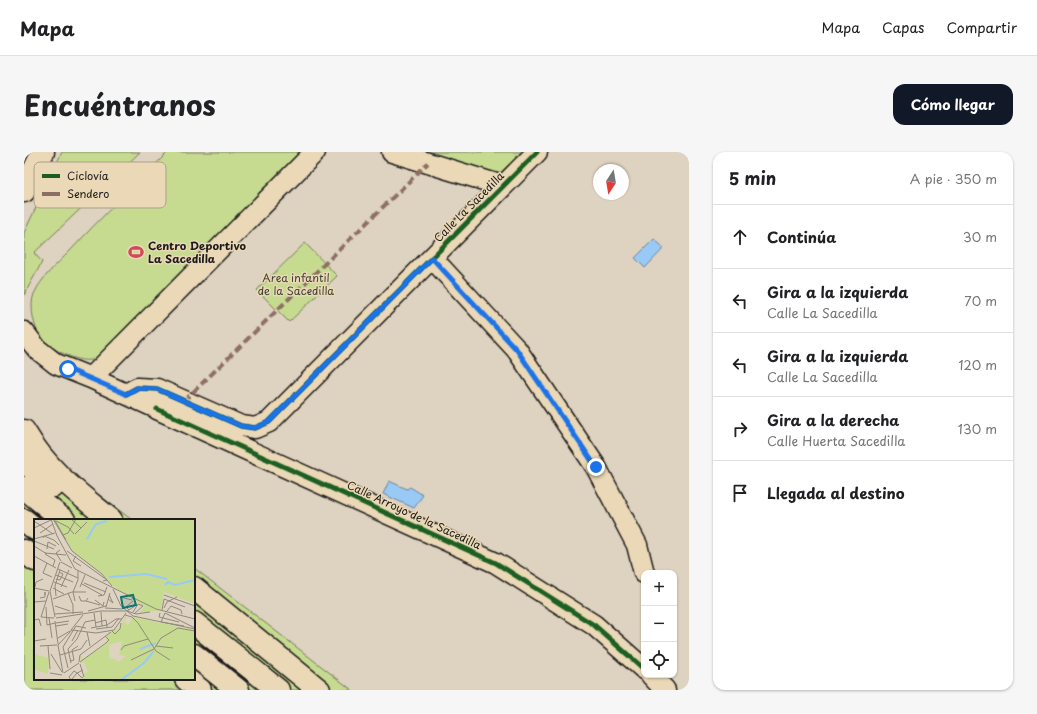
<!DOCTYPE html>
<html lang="es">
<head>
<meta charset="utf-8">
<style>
  :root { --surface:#fff; --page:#f6f6f6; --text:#202124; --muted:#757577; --line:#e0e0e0; --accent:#111827 }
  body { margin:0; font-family:"Playpen Sans",sans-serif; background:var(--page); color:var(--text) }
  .controls { position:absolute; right:12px; bottom:12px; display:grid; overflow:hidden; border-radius:8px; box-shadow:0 1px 3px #0004 }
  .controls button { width:36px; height:36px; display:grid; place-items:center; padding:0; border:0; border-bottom:1px solid var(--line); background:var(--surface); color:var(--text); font:20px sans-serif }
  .compass { position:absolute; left:569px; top:12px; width:36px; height:36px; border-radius:50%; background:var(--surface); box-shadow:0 1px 3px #0004; rotate:192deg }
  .stop { position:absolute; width:12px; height:12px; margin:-9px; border:3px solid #1a73e8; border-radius:50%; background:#fff }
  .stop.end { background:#1a73e8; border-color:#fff; box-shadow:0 1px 4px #0008 }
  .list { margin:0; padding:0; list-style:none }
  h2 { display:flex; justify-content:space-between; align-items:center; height:52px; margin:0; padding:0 16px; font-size:17px }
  h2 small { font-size:13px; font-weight:400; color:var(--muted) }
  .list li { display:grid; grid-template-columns:26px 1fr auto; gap:12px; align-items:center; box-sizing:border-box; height:64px; padding:0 16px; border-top:1px solid var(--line) }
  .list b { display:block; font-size:15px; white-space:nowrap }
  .list p { margin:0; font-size:13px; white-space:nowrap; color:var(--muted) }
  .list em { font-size:13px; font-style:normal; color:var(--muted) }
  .icon { flex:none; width:22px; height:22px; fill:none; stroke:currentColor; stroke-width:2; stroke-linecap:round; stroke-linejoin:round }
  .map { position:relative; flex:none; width:665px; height:538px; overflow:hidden; border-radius:12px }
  header { display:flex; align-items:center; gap:24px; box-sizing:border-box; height:56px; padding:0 20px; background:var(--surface); border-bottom:1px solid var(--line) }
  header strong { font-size:19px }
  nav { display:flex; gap:22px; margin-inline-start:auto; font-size:14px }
  .intro { display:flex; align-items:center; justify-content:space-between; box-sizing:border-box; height:96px; padding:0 24px }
  h1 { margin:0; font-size:28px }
  .button { padding:10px 18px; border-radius:12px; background:var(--accent); color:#fff; font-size:14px; font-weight:700 }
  main { display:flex; gap:24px; padding:0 24px }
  aside { flex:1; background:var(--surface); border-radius:12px; box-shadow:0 1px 3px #0004 }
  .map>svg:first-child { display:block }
  .green { fill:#c6db90; stroke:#717c56 }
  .water { fill:#99c9f5; stroke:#67849e }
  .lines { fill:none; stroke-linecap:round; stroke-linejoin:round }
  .minor-casing { stroke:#1c1c1c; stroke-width:23 }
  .highway-casing { stroke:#1c1c1c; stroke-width:25 }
  .minor { stroke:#ebd8b6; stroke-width:20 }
  .highway { stroke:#ebd8b6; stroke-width:22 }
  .quiet { stroke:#8d6e63; stroke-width:4; stroke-dasharray:8 4; stroke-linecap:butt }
  .cycleway-casing { stroke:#ebd8b6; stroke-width:8 }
  .cycleway { stroke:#1b5e20; stroke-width:5 }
  .route { stroke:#1a73e8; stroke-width:5 }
  .labels { text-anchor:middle; stroke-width:3; stroke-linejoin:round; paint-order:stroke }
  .street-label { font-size:11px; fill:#1c1c1c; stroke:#ebd8b6 }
  .poi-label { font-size:11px; font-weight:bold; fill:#1c1c1c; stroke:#ebd8b6; text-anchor:start }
  .park-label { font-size:11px; fill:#3e4233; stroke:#ebd8b6 }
  .inset-river { fill:none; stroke:#99c9f5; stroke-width:2 }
  .inset-road { fill:none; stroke:#90897e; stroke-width:1 }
  .view { fill:#0f766e; fill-opacity:0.15; stroke:#0f766e; stroke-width:2 }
  .inset-edge { fill:none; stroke:#1c1c1c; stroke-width:2 }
  .key { fill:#ebd8b6; stroke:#ada088; stroke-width:1 }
  .key-label { font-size:11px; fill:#1c1c1c }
</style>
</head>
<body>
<header>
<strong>Mapa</strong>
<nav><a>Mapa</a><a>Capas</a><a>Compartir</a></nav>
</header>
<div class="intro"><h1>Encuéntranos</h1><a class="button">Cómo llegar</a></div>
<main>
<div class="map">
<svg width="665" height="538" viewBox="0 0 665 538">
  <rect width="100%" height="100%" fill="#ded2c0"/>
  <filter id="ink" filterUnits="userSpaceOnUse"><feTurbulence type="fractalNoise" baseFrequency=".025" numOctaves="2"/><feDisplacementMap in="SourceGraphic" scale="8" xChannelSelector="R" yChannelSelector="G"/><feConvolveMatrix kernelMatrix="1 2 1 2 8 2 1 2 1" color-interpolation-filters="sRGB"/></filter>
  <g filter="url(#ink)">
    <!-- green -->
    <path class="green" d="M38,0H116L10,101L18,110L0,143V81Z
      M144,0H282L74,206C60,212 48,205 34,199C29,196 20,191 17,186C10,176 5,154 10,142C17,126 33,112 45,100C77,65 111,33 144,0Z
      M385,0H501L478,26Z
      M281,91L313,124L265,170L233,138Z
      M0,285L108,368H11V527H170V416L328,538H0Z"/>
    <!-- water -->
    <path class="water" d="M630,87L640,96L621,116L611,106Z
      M365,329L383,337L386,335L399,343L390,356L359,342Z"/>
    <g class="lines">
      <!-- minor casing -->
      <g class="minor-casing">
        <path id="minor" d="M368,0L479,34
          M408,106L493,198L572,315L613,393L620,421
          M0,180L13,197L32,212L67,226L128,254
          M67,226L291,0
          M102,242L113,236L133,237L217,274L231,276L245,270L513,0
          M133,257L472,411L570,473L620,517
          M627,523L641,538"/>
      </g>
      <!-- highway casing -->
      <g class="highway-casing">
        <path id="highway" d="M0,39L19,0
          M0,279C23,318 52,340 87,368
          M0,310L30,334
          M0,336L40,368
          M0,368L11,377
          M0,399L11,408
          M170,436L295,538
          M170,471L254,538
          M170,503L214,538
          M162,527L176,538"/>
      </g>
      <!-- minor -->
      <use href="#minor" class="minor"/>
      <!-- highway -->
      <use href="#highway" class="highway"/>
      <!-- quiet -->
      <path class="quiet" d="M160,249L404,11"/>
      <!-- cycleway casing -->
      <g class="cycleway-casing">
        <path id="cycleway" d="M102,242L113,236L133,237L217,274L231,276L245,270L513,0
          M133,257L472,411L570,473L620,517"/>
      </g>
      <!-- cycleway -->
      <use href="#cycleway" class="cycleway"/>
    </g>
  </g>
  <g class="lines" filter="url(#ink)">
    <!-- route -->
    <path class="route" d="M44,217L102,242L113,236L133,237L217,274L231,276L245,270L408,106L493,198L572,315"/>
  </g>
  <!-- icons -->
  <defs>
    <g id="stadium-bare" transform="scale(1.2)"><path d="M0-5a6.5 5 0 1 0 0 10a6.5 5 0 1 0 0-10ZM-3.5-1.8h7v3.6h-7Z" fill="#d1495b" stroke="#ebd8b6" stroke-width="2.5" paint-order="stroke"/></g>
  </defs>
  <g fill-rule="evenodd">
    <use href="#stadium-bare" x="112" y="100"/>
  </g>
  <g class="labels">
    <!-- street labels -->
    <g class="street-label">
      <text transform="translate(445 55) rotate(-45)" y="4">Calle La Sacedilla</text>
      <text transform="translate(390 363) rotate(25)" y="4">Calle Arroyo de la Sacedilla</text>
    </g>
    <!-- poi labels -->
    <g class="poi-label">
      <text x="124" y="98">Centro Deportivo<tspan x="124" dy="13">La Sacedilla</tspan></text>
    </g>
    <!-- park labels -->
    <g class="park-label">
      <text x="272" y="130">Area infantil<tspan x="272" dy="13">de la Sacedilla</tspan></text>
    </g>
  </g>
  <!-- overview -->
  <g transform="translate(10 367)">
    <rect width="161" height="161" fill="#ded2c0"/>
    <path d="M20,0H161V85L130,73L127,91L105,94L110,88L78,66L68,54L40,34ZM91,97L93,98L90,103L94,106L99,98L161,111V161H50V154L54,153L50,143L47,144L46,136L49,140L72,125L73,115L84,109L86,110ZM88,122L85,136L92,137L84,143L82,140L75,139V126ZM0,135L15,139L14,155L0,150Z" fill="#c6db90" fill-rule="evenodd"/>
    <path class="inset-river" d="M53,20L62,5L73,2M75,58L112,55L133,60M131,66L134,63L141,66L161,61M106,130L122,124M87,161L110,144L120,132"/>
    <path class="inset-road" d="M17,0L23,17L41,50L122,90L161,100M19,0L38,32L68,55L78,67M20,0L32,21M37,0L47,9M0,2L19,15M22,2L34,8L40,15M0,9L17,1M6,14L19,5M41,15L53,3M29,16L34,14L42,0M9,19L10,17L20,21L25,26M0,20L21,14M0,22L20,30M0,27L13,35M13,30L14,23L22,27M26,31L22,34L27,42M33,32L73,61L69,62M11,34L32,36M11,35L21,41L19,47M0,37L22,49M42,37L39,42L47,47M27,43L38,49M13,44L9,54L18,58M24,50L44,59M22,56L39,63M22,60L26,61L29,55L25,53M20,63L33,68M50,64L72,73M48,65L68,76M1,68L2,63L9,60M27,68L35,51M46,68L51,56M0,69L15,72M19,69L30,75M79,70L87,87L99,97L161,110M15,73L7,98L20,99M34,74L39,86V95M130,76L161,87M22,77L21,67L26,51M45,77L47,82H52L54,79M64,77L70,76L73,68M86,78L98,81M6,79L11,78V73V76M19,80L38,73H52M74,80L79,84L75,76M61,81L69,87L70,83M41,82L39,73L44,61V52M52,82L66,86M0,83L12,82M21,87L36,92M12,88L13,106L21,104M72,88L76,74M71,89L88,90M130,89L133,83L143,78M95,91L92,88L99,82M128,91L130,80L151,88M54,92L72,87M93,92L101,87V82L98,79M133,92L137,87L147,91L148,95M67,93L68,107M99,93L104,85L109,87L101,94M60,94L62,108M126,94L125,98L145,103M131,94L161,109M131,94L127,103L150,107M21,95L49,93M91,96L98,98L104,104L122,132L136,141M21,98L16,72L26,43M15,99L18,119M22,99L67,92H93L102,95L116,93M0,101L5,100L7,107M21,102L24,125M22,104L35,102M61,104L72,101L73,108M22,107L34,105M57,109L73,106L82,100H88M62,110L78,108L85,99M37,111L49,96M78,112L81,115L86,110L87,104M53,113L56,127M24,119L36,112M0,122L12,120M38,122L44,111M24,126L38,111L62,114L80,111L92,94M24,126L29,154M6,127L23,126M14,127L16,150M122,127L139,129M87,131L90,127L114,120M17,135L28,153M26,136L47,130L53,121M97,141L120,130L127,119L144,109L161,112M36,142L40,141L38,131L44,127M45,143L46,136L77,113M46,143L72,124L75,121L71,117M37,144L34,130L43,120L51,103L61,101M46,145L50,158M34,149L29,128L42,107L52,109M16,154L28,156M30,154L45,144M49,159L47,158L43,154L40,152L35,158L37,161L43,154H44L45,153L49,151"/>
    <path class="view" d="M99,76L102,86L89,89L87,78Z"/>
    <rect width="161" height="161" class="inset-edge"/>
  </g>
  <!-- legend -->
  <rect x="10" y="10" width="132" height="46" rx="6" class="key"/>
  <rect x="18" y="22" width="18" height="4" fill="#1b5e20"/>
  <rect x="18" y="40" width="18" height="4" fill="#8d6e63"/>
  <g class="key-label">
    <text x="43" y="28">Ciclovía</text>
    <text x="43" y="46">Sendero</text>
  </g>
</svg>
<div class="controls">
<button>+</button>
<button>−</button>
<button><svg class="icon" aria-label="locate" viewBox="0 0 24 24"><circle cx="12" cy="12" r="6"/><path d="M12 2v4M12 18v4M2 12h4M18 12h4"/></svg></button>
</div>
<svg class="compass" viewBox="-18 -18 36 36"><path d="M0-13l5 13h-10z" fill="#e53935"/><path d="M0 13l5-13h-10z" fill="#757577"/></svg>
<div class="stop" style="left:44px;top:217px"></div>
<div class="stop end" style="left:572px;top:315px"></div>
</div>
<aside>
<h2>5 min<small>A pie · 350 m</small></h2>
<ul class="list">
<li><svg class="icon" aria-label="ahead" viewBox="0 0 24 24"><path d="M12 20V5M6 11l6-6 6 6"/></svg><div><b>Continúa</b></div><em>30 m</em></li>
<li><svg class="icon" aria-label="left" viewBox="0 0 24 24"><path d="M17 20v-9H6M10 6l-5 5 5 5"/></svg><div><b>Gira a la izquierda</b><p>Calle La Sacedilla</p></div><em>70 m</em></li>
<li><svg class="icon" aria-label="left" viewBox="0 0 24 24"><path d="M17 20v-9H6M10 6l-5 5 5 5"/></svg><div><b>Gira a la izquierda</b><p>Calle La Sacedilla</p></div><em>120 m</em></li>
<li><svg class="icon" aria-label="right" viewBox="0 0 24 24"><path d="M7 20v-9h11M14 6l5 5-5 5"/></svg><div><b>Gira a la derecha</b><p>Calle Huerta Sacedilla</p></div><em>130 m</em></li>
<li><svg class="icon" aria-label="arrive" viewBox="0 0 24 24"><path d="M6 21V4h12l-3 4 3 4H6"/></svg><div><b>Llegada al destino</b></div></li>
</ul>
</aside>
</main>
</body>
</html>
